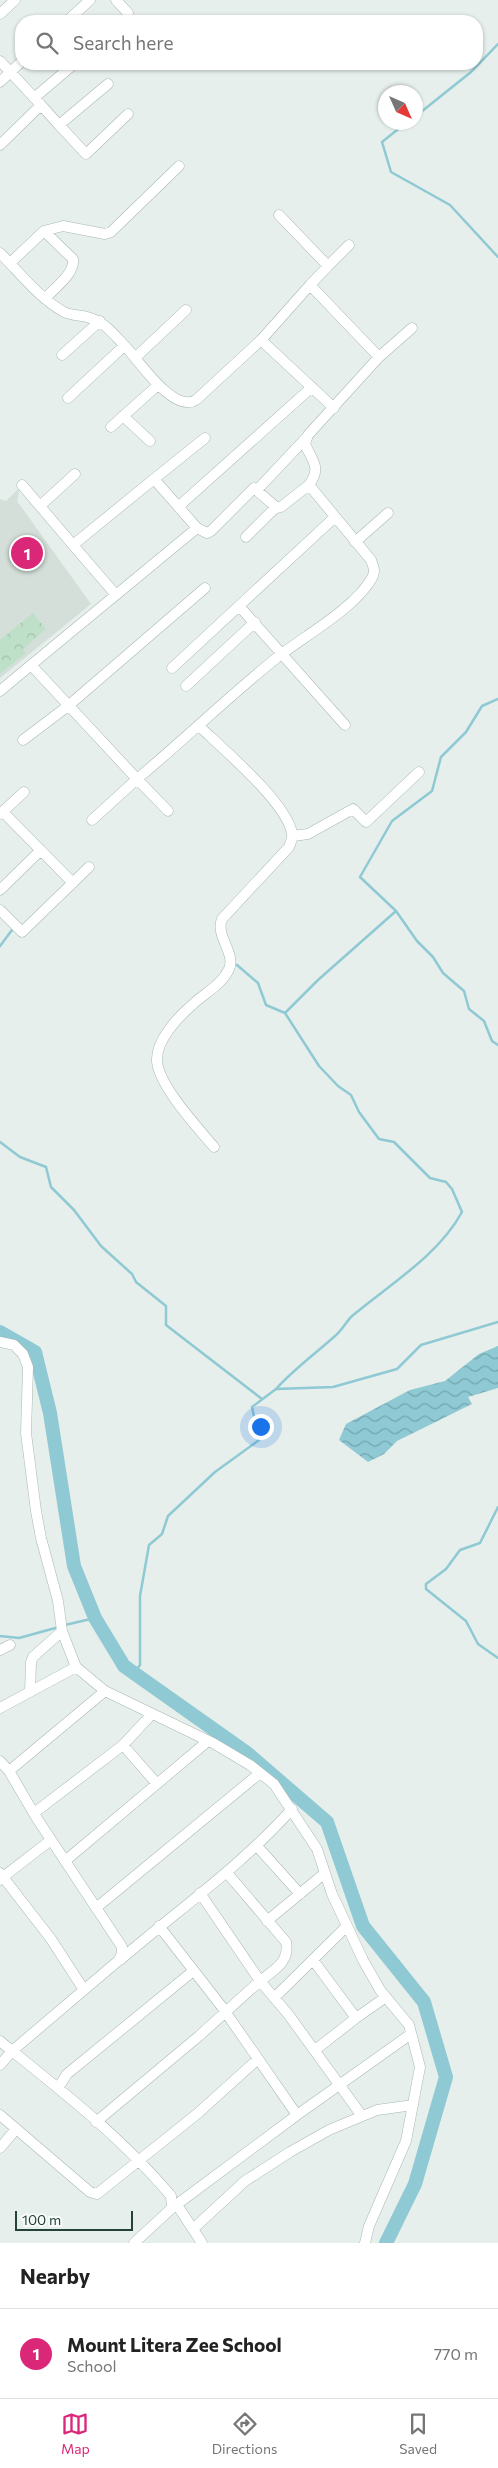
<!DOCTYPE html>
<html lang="en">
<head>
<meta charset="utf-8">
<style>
  :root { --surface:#fff; --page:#f2f2f2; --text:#222; --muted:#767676; --line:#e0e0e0; --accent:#db2777 }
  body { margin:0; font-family:Commissioner,sans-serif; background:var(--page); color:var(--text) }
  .compass { position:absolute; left:378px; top:85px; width:45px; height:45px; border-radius:50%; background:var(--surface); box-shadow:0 1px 4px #0004; rotate:135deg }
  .scale { position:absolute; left:15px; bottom:12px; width:118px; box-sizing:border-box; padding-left:5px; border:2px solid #24423a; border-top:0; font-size:14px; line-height:18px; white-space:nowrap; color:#24423a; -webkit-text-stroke:4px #f7fbf9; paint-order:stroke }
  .you { position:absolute; left:260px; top:1426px; width:18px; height:18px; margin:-12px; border:4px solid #fff; border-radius:50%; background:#1a73e8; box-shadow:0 0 0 8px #1a73e833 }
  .badge { display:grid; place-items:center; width:32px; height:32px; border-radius:50%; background:var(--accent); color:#fff; font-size:16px; font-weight:700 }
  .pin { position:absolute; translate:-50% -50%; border:2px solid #fff; box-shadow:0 1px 5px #0006 }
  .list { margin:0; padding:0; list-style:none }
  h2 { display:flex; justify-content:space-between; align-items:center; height:65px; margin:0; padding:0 20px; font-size:21px }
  h2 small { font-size:16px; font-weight:400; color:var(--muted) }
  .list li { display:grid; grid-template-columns:32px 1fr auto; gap:15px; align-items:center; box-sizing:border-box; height:90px; padding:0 20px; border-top:1px solid var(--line) }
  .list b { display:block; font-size:19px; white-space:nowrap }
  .list p { margin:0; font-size:16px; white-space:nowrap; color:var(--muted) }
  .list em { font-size:16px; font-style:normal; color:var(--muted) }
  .icon { flex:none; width:28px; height:28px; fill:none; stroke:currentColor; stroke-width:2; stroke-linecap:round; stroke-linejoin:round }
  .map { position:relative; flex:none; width:498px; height:2243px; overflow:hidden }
  .search { position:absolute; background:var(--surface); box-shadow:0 1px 4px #0004; left:15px; right:15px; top:15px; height:55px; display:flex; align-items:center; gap:12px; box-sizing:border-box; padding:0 18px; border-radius:20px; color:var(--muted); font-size:19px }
  .sheet { height:155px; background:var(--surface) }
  nav { display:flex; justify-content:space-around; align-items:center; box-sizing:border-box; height:70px; border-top:1px solid var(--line); background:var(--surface); font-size:14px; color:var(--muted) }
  nav a { display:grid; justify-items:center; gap:2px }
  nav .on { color:var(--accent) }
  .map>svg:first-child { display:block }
  .built { fill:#d4dfda }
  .forest { fill:url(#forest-crowns) }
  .water { fill:url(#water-waves) }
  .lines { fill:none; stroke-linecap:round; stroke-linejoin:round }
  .stream { stroke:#8ec9d4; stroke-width:2.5 }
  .river { stroke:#8ec9d4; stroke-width:14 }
  .minor-casing { stroke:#a8b8b2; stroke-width:11 }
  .minor { stroke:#fff; stroke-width:10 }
</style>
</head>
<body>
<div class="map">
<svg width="498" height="2243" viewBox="0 0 498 2243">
  <defs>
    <pattern id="forest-crowns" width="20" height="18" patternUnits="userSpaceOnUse" patternTransform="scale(1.25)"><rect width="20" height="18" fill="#bfe0c8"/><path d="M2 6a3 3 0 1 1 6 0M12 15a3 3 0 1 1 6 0" fill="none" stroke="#a4c1ad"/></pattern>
    <pattern id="water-waves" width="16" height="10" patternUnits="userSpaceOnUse" patternTransform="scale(1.25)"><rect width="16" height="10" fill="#8ec9d4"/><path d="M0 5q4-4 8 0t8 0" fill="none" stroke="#74a5ad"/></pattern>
  </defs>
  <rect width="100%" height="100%" fill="#e6efeb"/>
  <!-- built -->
  <path class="built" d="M20,487L17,501L91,604L0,678V499L6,501Z"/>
  <!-- forest -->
  <path class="forest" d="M33,613L46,629L23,649L26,653L0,674V640Z"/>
  <!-- water -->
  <path class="water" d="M498,1346V1388L468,1397L472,1404L397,1441L384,1454L368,1462L339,1440L346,1424L410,1390L445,1381L479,1354Z"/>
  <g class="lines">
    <!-- stream -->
    <path class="stream" d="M416,116L471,72L498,44
      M407,122L382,142L391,172L450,205L498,257
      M498,699L482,706L466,732L441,757L432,791L392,821L360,877L396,911L417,941L433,957L443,973L464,991L469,1009L484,1021L492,1041L498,1045
      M0,946L12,930
      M237,965L258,983L266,1005L285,1013L318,980L396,911
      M0,1142L20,1157L46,1167L51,1187L74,1210L101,1246L132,1274L136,1282L166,1306V1325L262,1399
      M276,1389C294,1369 315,1354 335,1336C342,1330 346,1322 352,1316C390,1284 438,1256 462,1212L452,1189L446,1182L430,1178L394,1142L379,1139L359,1112L351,1095L338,1086L319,1066L285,1013
      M498,1507L480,1543L460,1550L446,1569L426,1584V1589L466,1621L478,1644L498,1658
      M65,1625L95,1618
      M0,1636L19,1638L59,1627
      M134,1673L140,1665V1596L149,1545L162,1534L168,1516L215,1472L259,1440L252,1407L276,1389L333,1387L397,1369L421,1345L498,1322"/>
    <!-- river -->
    <path class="river" d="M0,1332L35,1352L50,1413L74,1566L95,1618L124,1666L247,1753L327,1822L363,1926L424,2002L446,2077L415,2184L386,2243"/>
    <!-- minor casing -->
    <g class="minor-casing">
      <path id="minor" d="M116,0L128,13
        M0,14L15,0
        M67,21L90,0
        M0,61L41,105
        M0,82L21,62
        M34,98L74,64
        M59,125L86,154L128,114
        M0,145L41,105L59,125L108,84
        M279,215L328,266L310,285
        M44,231L63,226L105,234L111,232L179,166
        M0,253C20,273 39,298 64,312C73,316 82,315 90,318C105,322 115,336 125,346C139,361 174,414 196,400L261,340L310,285L379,357L308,435L305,444C312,461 322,467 309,485L371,560C373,566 376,571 372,578C355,608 306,635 279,656C230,695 185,739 137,779L31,665L0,691
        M10,263L44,231L73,259C75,274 54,288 45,299
        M328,266L349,245
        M261,340L334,408
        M62,355L100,321
        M136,357L186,310
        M379,357L412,328
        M68,398L124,346
        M123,416L150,441
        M111,427L158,385
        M154,479L205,438
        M22,485L73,545
        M257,490L305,439
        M40,506L75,474
        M178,507L312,387
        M246,537L276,507
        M355,542L388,513
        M116,595L73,545L154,479L197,528
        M239,606L345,725
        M31,665L197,528L207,533L211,531L254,488L277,508L281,507L309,485
        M172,668L335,517
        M186,686L255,622
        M199,726C223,749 286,802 292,833C293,838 291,842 289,847L222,919C215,936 236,953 229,969C222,985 203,994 191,1006C177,1018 157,1040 157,1059C156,1083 199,1129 214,1147
        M23,740L68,706L205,588
        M3,812L73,883
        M0,814L24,792
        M92,820L137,779L168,811
        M293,836L308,834L353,809L366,822L419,772
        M0,890L41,850
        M0,910L22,932L89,867
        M0,1342L14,1345L23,1354L28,1367L26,1433L36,1511L41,1538L58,1601L62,1631L76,1667L105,1691L213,1743L250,1765L274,1784L317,1849L332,1894L363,1960L380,1990L409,2025L420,2067L406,2141L369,2226L365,2243
        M0,1650L10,1645
        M30,1691L31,1662L33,1657L62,1631
        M0,1708L76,1667
        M123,1745L157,1784
        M0,1761L9,1771L36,1817L122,1947V1954L118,1961L12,2051C67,2095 125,2141 171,2196L172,2208L134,2243
        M9,1771L105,1691
        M34,1813L123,1745L152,1714
        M257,1846L300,1894
        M65,1861L208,1741
        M0,1873L3,1877L51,1840
        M0,1880L3,1877L51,1939L84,1990
        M200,1893L260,1981C274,1970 290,1962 286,1942L227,1873
        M96,1908L260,1773
        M267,1921L325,1873
        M159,1926L222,2007L297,2115L172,2208
        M120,1960C178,1910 241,1866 292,1809
        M313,1960L356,2018L315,2050
        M274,1998L347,1926
        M356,2018L386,1997
        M0,2041L12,2051L0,2065
        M58,2088L67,2074L192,1972
        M0,2115L90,2192L97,2194L197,2114L258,2059
        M297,2115L411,2034
        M96,2122L199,2036L260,1981L288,2014L362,2116
        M0,2148L16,2129
        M177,2205L202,2243
        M193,2229L245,2181L290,2152L329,2130L377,2110L413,2105"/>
    </g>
    <!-- minor -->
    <use href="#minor" class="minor"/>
  </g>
</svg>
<svg class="compass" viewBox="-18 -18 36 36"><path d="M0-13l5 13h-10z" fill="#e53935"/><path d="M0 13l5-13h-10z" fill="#767676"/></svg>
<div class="scale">100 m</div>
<div class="you"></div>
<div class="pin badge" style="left:27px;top:553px">1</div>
<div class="search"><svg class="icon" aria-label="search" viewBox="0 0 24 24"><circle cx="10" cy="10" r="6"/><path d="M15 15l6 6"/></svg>Search here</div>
</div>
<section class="sheet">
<h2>Nearby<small></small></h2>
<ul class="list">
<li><span class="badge">1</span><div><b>Mount Litera Zee School</b><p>School</p></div><em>770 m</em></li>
</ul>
</section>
<nav>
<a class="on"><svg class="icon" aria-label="map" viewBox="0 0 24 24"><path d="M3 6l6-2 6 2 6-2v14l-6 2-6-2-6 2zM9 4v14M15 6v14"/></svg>Map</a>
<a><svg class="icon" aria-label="directions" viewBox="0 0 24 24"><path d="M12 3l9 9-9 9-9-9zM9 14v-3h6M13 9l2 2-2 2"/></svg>Directions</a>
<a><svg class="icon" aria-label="saved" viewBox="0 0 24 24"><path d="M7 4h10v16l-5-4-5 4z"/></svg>Saved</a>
</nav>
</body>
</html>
